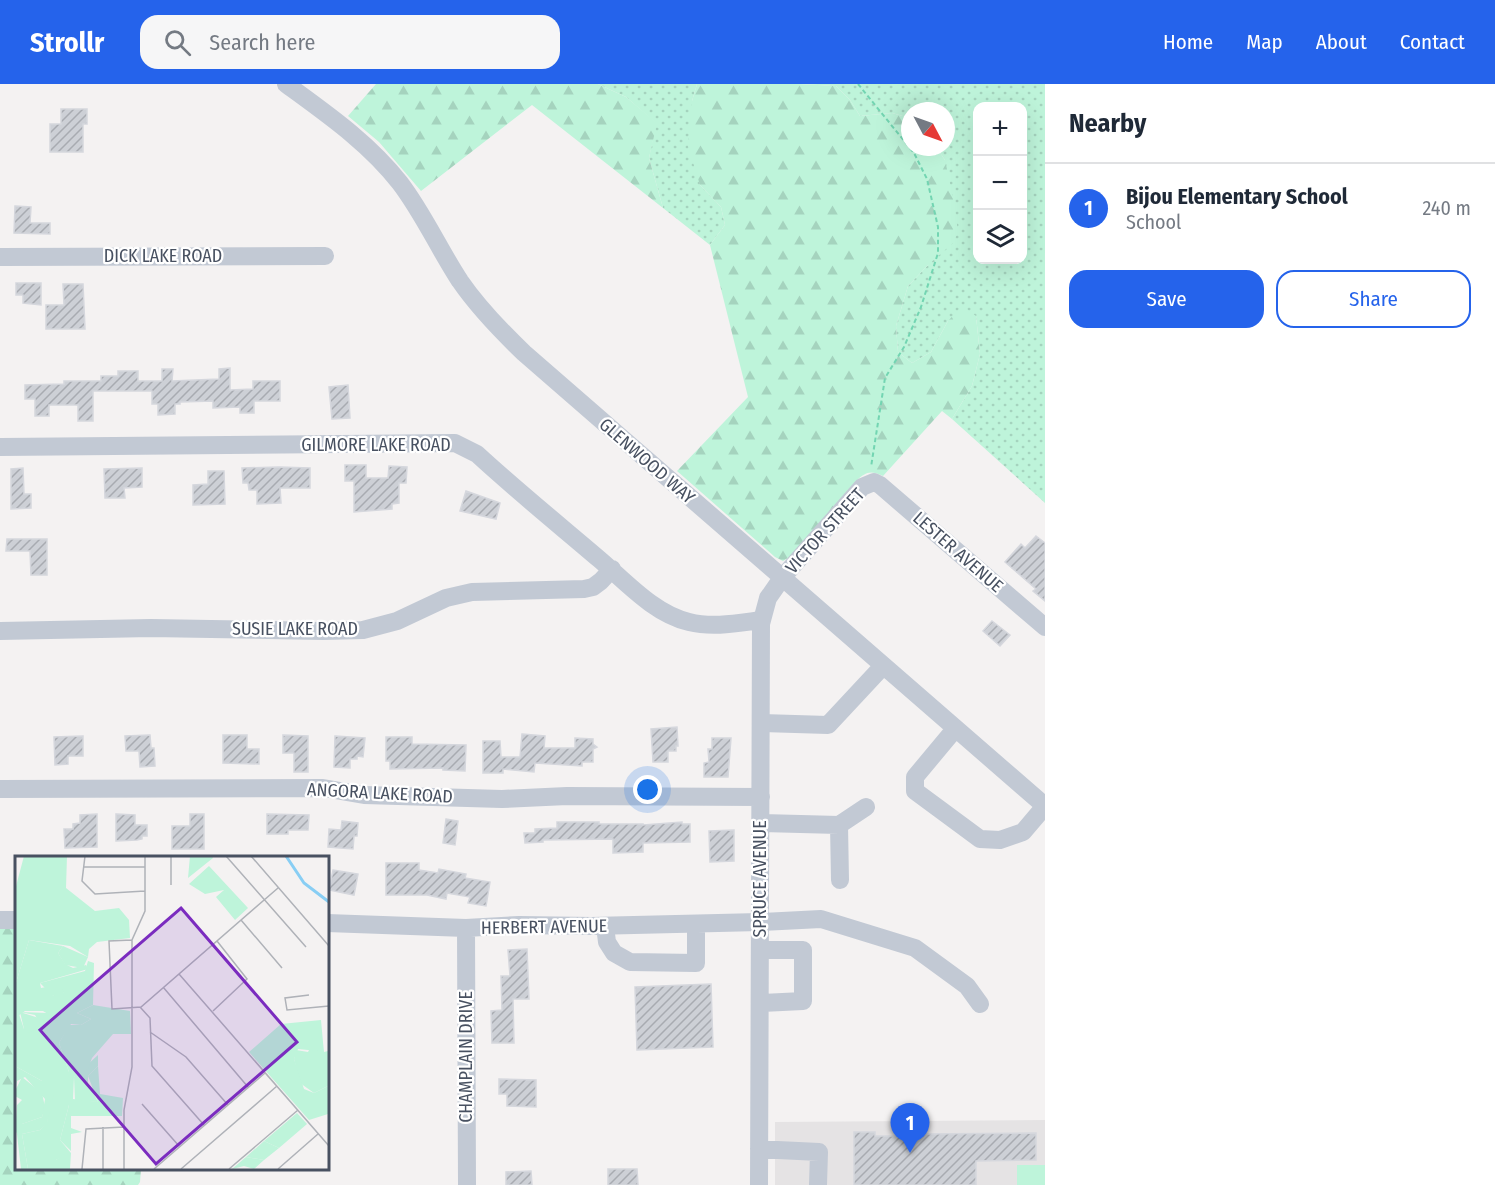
<!DOCTYPE html>
<html lang="en">
<head>
<meta charset="utf-8">
<style>
  :root { --surface:#fff; --page:#f6f6f7; --text:#1f2937; --muted:#747a83; --line:#e0e1e3; --accent:#2563eb }
  body { margin:0; font-family:"Fira Sans Condensed",sans-serif; background:var(--page); color:var(--text) }
  .controls { position:absolute; right:18px; top:18px; display:grid; overflow:hidden; border-radius:12px; box-shadow:0 6px 24px #0002 }
  .controls button { width:54px; height:54px; display:grid; place-items:center; padding:0; border:0; border-bottom:2px solid var(--line); background:var(--surface); color:var(--text); font:30px sans-serif }
  .compass { position:absolute; left:901px; top:18px; width:54px; height:54px; border-radius:50%; background:var(--surface); box-shadow:0 6px 24px #0002; rotate:131deg }
  .you { position:absolute; left:648px; top:706px; width:21px; height:21px; margin:-15px; border:4px solid #fff; border-radius:50%; background:#1a73e8; box-shadow:0 0 0 9px #1a73e833 }
  .badge { display:grid; place-items:center; width:39px; height:39px; border-radius:50%; background:var(--accent); color:#fff; font-size:20px; font-weight:700 }
  .pin { position:absolute; translate:-50% -50px; filter:drop-shadow(0 2px 3px #0008) }
  .pin::after { content:''; position:absolute; top:32px; width:21px; height:18px; background:inherit; clip-path:polygon(0 0,100% 0,50% 100%) }
  .list { margin:0; padding:0; list-style:none }
  h2 { display:flex; justify-content:space-between; align-items:center; height:78px; margin:0; padding:0 24px; font-size:26px }
  h2 small { font-size:20px; font-weight:400; color:var(--muted) }
  .list li { display:grid; grid-template-columns:39px 1fr auto; gap:18px; align-items:center; box-sizing:border-box; height:90px; padding:0 24px; border-top:2px solid var(--line) }
  .list b { display:block; font-size:22px; white-space:nowrap }
  .list p { margin:0; font-size:20px; white-space:nowrap; color:var(--muted) }
  .list em { font-size:20px; font-style:normal; color:var(--muted) }
  .actions { display:flex; gap:12px; padding:18px 24px }
  .actions a { flex:1; padding:14px 0; border:2px solid var(--accent); border-radius:18px; text-align:center; font-size:21px; color:var(--accent) }
  .actions .main { background:var(--accent); color:#fff }
  .icon { flex:none; width:33px; height:33px; fill:none; stroke:currentColor; stroke-width:2; stroke-linecap:round; stroke-linejoin:round }
  .map { position:relative; flex:none; width:1045px; height:1101px; overflow:hidden }
  header { display:flex; align-items:center; gap:36px; box-sizing:border-box; height:84px; padding:0 30px; background:var(--accent); color:#fff }
  header strong { font-size:28px }
  nav { display:flex; gap:33px; margin-inline-start:auto; font-size:21px }
  .search { width:420px; height:54px; background:var(--page); display:flex; align-items:center; gap:15px; box-sizing:border-box; padding:0 21px; border-radius:18px; color:var(--muted); font-size:22px }
  main { display:flex }
  aside { flex:1; background:var(--surface) }
  .map>svg:first-child { display:block }
  .education { fill:#e5e3e4 }
  .grass { fill:url(#grass-dots); fill-rule:evenodd }
  .forest { fill:url(#forest-firs) }
  .pitch { fill:#bef4da }
  .building { fill:url(#building-hatch); stroke:#d5d7dd; stroke-width:1.5 }
  .lines { fill:none; stroke-linecap:round; stroke-linejoin:round }
  .path { stroke:#73d5b2; stroke-width:2; stroke-dasharray:4.5 3; stroke-linecap:butt }
  .minor { stroke:#c2c9d4; stroke-width:18 }
  .labels { text-anchor:middle; stroke-width:4.5; stroke-linejoin:round; paint-order:stroke }
  .street-label { font-size:18px; fill:#485161; stroke:#fff }
  .inset-river { fill:none; stroke:#88cef4; stroke-width:3 }
  .inset-road { fill:none; stroke:#afb2b8; stroke-width:1.5 }
  .view { fill:#7b2cbf; fill-opacity:0.15; stroke:#7b2cbf; stroke-width:3 }
  .inset-edge { fill:none; stroke:#485161; stroke-width:3 }
</style>
</head>
<body>
<header>
<strong>Strollr</strong>
<div class="search"><svg class="icon" aria-label="search" viewBox="0 0 24 24"><circle cx="10" cy="10" r="6"/><path d="M15 15l6 6"/></svg>Search here</div>
<nav><a>Home</a><a>Map</a><a>About</a><a>Contact</a></nav>
</header>
<main>
<div class="map">
<svg width="1045" height="1101" viewBox="0 0 1045 1101">
  <defs>
    <pattern id="grass-dots" width="8" height="8" patternUnits="userSpaceOnUse" patternTransform="scale(1.5)"><rect width="8" height="8" fill="#bef4da"/><path d="M2 2h.1M6 6h.1" fill="none" stroke="#a5d3be" stroke-width="1.8" stroke-linecap="round"/></pattern>
    <pattern id="forest-firs" width="22" height="20" patternUnits="userSpaceOnUse" patternTransform="scale(1.5)"><rect width="22" height="20" fill="#bef4da"/><path d="M5 1l3.5 6h-7zM16 11l3.5 6h-7z" fill="#a5d3be"/></pattern>
    <pattern id="building-hatch" width="6" height="6" patternUnits="userSpaceOnUse" patternTransform="scale(1.5)"><rect width="6" height="6" fill="#cdd0d6"/><path d="M-1 1l2-2M0 6l6-6M5 7l2-2" fill="none" stroke="#a8abb1"/></pattern>
  </defs>
  <rect width="100%" height="100%" fill="#f4f2f2"/>
  <!-- education -->
  <path class="education" d="M1045,1036V1101H775V1038Z"/>
  <!-- grass -->
  <path class="grass" d="M598,0H697L692,17L700,101L721,123L725,141L710,161L663,124L649,74L656,39L626,13Z
    M799,0H1045V419L952,335L972,302L980,270L976,232L948,237L931,268L912,279L898,268L896,242L908,202L928,181L945,76L936,63H946V27H910V34L892,29L860,32L850,16L836,2ZM978,22H1022V176H978Z"/>
  <!-- forest -->
  <path class="forest" d="M376,0H598L626,13L657,39L649,74L663,124L532,21L421,107L379,58L348,32Z
    M697,0H799L836,2L850,16L860,32L892,29L910,34V63H936L945,76L954,118L958,148L953,159L928,181L908,202L896,242L898,268L912,279L931,268L948,237L962,222L976,232L980,270L972,302L952,335L942,327L883,392C870,386 866,388 856,397L791,472L783,477L775,473L677,387L748,313L710,161L725,141L721,123L700,101L688,62L692,17Z
    M0,845H16V1084L141,1085L140,1098L138,1101H0Z"/>
  <!-- pitch -->
  <path class="pitch" d="M1017,1081H1045V1101H1017Z"/>
  <!-- building -->
  <path class="building" d="M61,25H87V40H83V68H50V40H61Z
    M15,122L31,123L30,139H50V150L14,149Z
    M16,199H41V221L23,219V211H16Z
    M63,200H83L85,245H46V221H64Z
    M230,284V306L253,305V297H280V317H254V329H240V323L213,324V317L180,318V320H175V330L158,331V320H152V307H93V337H78V321H49V332H35V315H25V301L64,300V297H101V292H118V287H138V297H162V285H173L172,297L219,295V285Z
    M348,301L350,334L332,335L329,303Z
    M345,381H366V394H388L389,382L407,383L406,399H399V419L392,420V425L354,428V397H345Z
    M279,383L310,384V404H280L281,419L257,420V406H249L248,399H243L242,384Z
    M23,384L24,410H31V424L11,425V385Z
    M142,384V403L124,404L125,414H105L104,385Z
    M208,387H224L225,420L193,421V401L208,400Z
    M466,407L500,419L496,435L460,427Z
    M1036,452L1045,459V517L1033,507L1036,505L1005,478L1021,460L1025,464Z
    M7,455H47V491H31L30,467H6Z
    M992,537L1010,551L1000,562L983,547Z
    M677,643L678,662H676V667H668V678H653L651,645Z
    M522,650L545,652L544,664H575V654L593,655V660L597,663L593,665V678H582V682L535,679L534,688L503,685V689H483V657H500L501,673H520Z
    M150,651L151,664H154L155,682L140,683L139,667H126L125,652Z
    M223,651H247V665H259V680L223,679Z
    M283,651L308,652V688H294V669H283Z
    M83,652V672H68V680L55,681L54,653Z
    M335,652L365,654L363,673L357,672V675H350V684L334,683Z
    M386,653H412V660L466,661L465,687L443,686V684L390,685V677H386Z
    M712,654H731L728,693H704V679L709,678L708,665H712Z
    M97,730V763L65,764L64,745H73V740L80,739V731Z
    M116,730L135,731V741H147V752H142V755L137,756L116,757Z
    M190,730H204V765H172V742H190Z
    M267,730L309,731L308,746H288V750H267Z
    M446,735L458,737L455,761L443,759Z
    M342,737L358,739L357,752H354L353,765L328,763L329,745L341,746Z
    M557,738H599V740H643V741L682,738V740H690V758L643,759V768L613,769V755L543,756V758L525,759L524,749H535V745L557,744Z
    M734,746V777L710,778L709,747Z
    M386,779H419V786L438,789L439,785L466,790L465,794L490,798L486,822L468,819L470,813L447,809L446,815L427,811H386Z
    M333,786L358,790L354,811L329,806Z
    M527,865L529,915H513L514,959H492L491,927L502,926L501,892H510L508,866Z
    M711,900L713,963L637,966L635,903Z
    M499,995L536,996V1023L507,1022V1010H499Z
    M854,1048H875V1052H918V1050L1036,1049V1076L976,1077V1101H854Z
    M608,1085H637L638,1101H608Z
    M531,1087L532,1101H506V1088Z"/>
  <g class="lines">
    <!-- path -->
    <path class="path" d="M858,0L914,69L927,95L938,143V169L921,223L904,263L885,294L871,383"/>
    <!-- minor -->
    <path class="minor" d="M286,0C327,30 369,59 400,99C423,129 439,165 460,197C478,223 501,247 524,269L1045,722
      M0,173L325,172
      M0,363L455,359L477,370C516,406 558,440 599,475C625,497 654,530 689,538C713,544 738,539 762,536
      M0,547L151,544L323,547L363,546L397,537L446,514L472,508L584,505L593,503L601,497L612,485
      M761,639L828,641L883,582
      M955,645L915,693V707L980,755L1000,756L1023,748L1045,722
      M0,705L323,704L364,711L502,715L567,712L761,713
      M761,739L839,741L866,723
      M839,741L840,796
      M0,836H16
      M327,839L466,844L519,841L592,842L760,838L821,835L915,864L967,902L980,920
      M605,842L607,858L614,869L630,878L696,879V840
      M466,844L467,1101
      M760,919L803,917V866H760
      M759,1065L819,1068L818,1101
      M759,1101L761,540L768,514L782,494L856,410L862,403L874,398L880,401L1045,543"/>
  </g>
  <g class="labels">
    <!-- street labels -->
    <g class="street-label">
      <text x="163" y="178">DICK LAKE ROAD</text>
      <text x="376" y="367">GILMORE LAKE ROAD</text>
      <text transform="translate(647 377) rotate(41)" y="6">GLENWOOD WAY</text>
      <text transform="translate(825 447) rotate(-48)" y="6">VICTOR STREET</text>
      <text transform="translate(958 468) rotate(41)" y="6">LESTER AVENUE</text>
      <text x="295" y="551">SUSIE LAKE ROAD</text>
      <text transform="translate(380 709) rotate(3)" y="6">ANGORA LAKE ROAD</text>
      <text transform="translate(760 795) rotate(-90)" y="6">SPRUCE AVENUE</text>
      <text transform="translate(544 843) rotate(-1)" y="6">HERBERT AVENUE</text>
      <text transform="translate(466 973) rotate(-90)" y="6">CHAMPLAIN DRIVE</text>
    </g>
  </g>
  <!-- overview -->
  <g transform="translate(15 772)">
    <rect width="314" height="314" fill="#f4f2f2"/>
    <path d="M9,0H52L51,32L80,55L104,52L114,64L115,82L82,86L74,93L73,101L55,90L14,84L0,130V34ZM175,0H197L198,2L173,22ZM73,105L79,107L78,149L62,157L76,163L66,169L56,168L44,187L54,216V249L45,284L56,297L41,304V313H13L7,278L25,274L32,266L36,226L27,225L0,210V162L4,158L9,173L27,171L20,159L5,156L33,157L49,136L38,140L25,127L70,115ZM298,186H308L309,196L313,195V230L299,237L285,227L279,203L281,194L293,196ZM83,199V210L73,220V227L83,246L60,245L59,221ZM7,221L27,237L30,251L27,261L7,268L0,279L2,249L7,244L0,240V235ZM249,285L264,292L249,304L231,301Z" fill="#bef4da"/>
    <path d="M48,90L73,101L68,112L50,109L43,97ZM78,149L115,155L116,178H98L77,202L73,213L59,221L58,243L83,246L73,220L83,210L85,238L108,242L107,260H56V272L67,276L56,278V295L45,284L54,249V216L44,187L54,169H66L76,163L62,157ZM5,156L27,163L31,169L14,177L9,173ZM306,164L308,186H298L303,195L283,193L279,203L289,233L299,237L313,230V258L294,264L234,196L266,168ZM282,257L292,268L264,292L249,285ZM51,297H56L55,313H41V304ZM231,301L249,304L239,313L229,310L217,313Z" fill="#bef4da"/>
    <path d="M14,84L48,90L43,97L50,108L58,112L71,109L73,113L25,127L26,132L36,130L38,140L47,133L49,136L46,149L36,160L28,155H10L0,162V130ZM0,210L27,225H36L40,233L32,267L25,274L7,278L13,313H6L1,270L27,261L30,243L10,221L2,225L0,235Z" fill="#bef4da"/>
    <path d="M194,10L233,52L220,64L201,41L209,34L190,38L174,28Z" fill="#bef4da"/>
    <path class="inset-river" d="M271,0L289,27L314,46"/>
    <path class="inset-road" d="M70,0L67,25L80,38L130,35M156,0V29M211,0L291,91M236,0L314,90M68,11H130M226,64L267,112M117,84L94,85L97,153L126,151L263,32M164,118L314,290M148,131L233,231M294,139L270,142L272,154L314,150M125,151L135,162L137,210L189,269M198,155L232,123L202,85M135,176L171,201L213,249M127,248L164,290M88,271V313M67,313L71,273L109,271M109,313V254L117,211V84L130,55V0M139,313L250,217M166,313L262,230M214,313L283,254M263,313L303,278"/>
    <path class="view" d="M166,52L282,186L141,308L25,174Z"/>
    <rect width="314" height="314" class="inset-edge"/>
  </g>
</svg>
<div class="controls">
<button>+</button>
<button>−</button>
<button><svg class="icon" aria-label="layers" viewBox="0 0 24 24"><path d="M12 4l9 5-9 5-9-5zM3 14l9 5 9-5"/></svg></button>
</div>
<svg class="compass" viewBox="-18 -18 36 36"><path d="M0-13l5 13h-10z" fill="#e53935"/><path d="M0 13l5-13h-10z" fill="#747a83"/></svg>
<div class="you"></div>
<div class="pin badge" style="left:910px;top:1069px">1</div>
</div>
<aside>
<h2>Nearby<small></small></h2>
<ul class="list">
<li><span class="badge">1</span><div><b>Bijou Elementary School</b><p>School</p></div><em>240 m</em></li>
</ul>
<div class="actions"><a class="main">Save</a><a>Share</a></div>
</aside>
</main>
</body>
</html>
